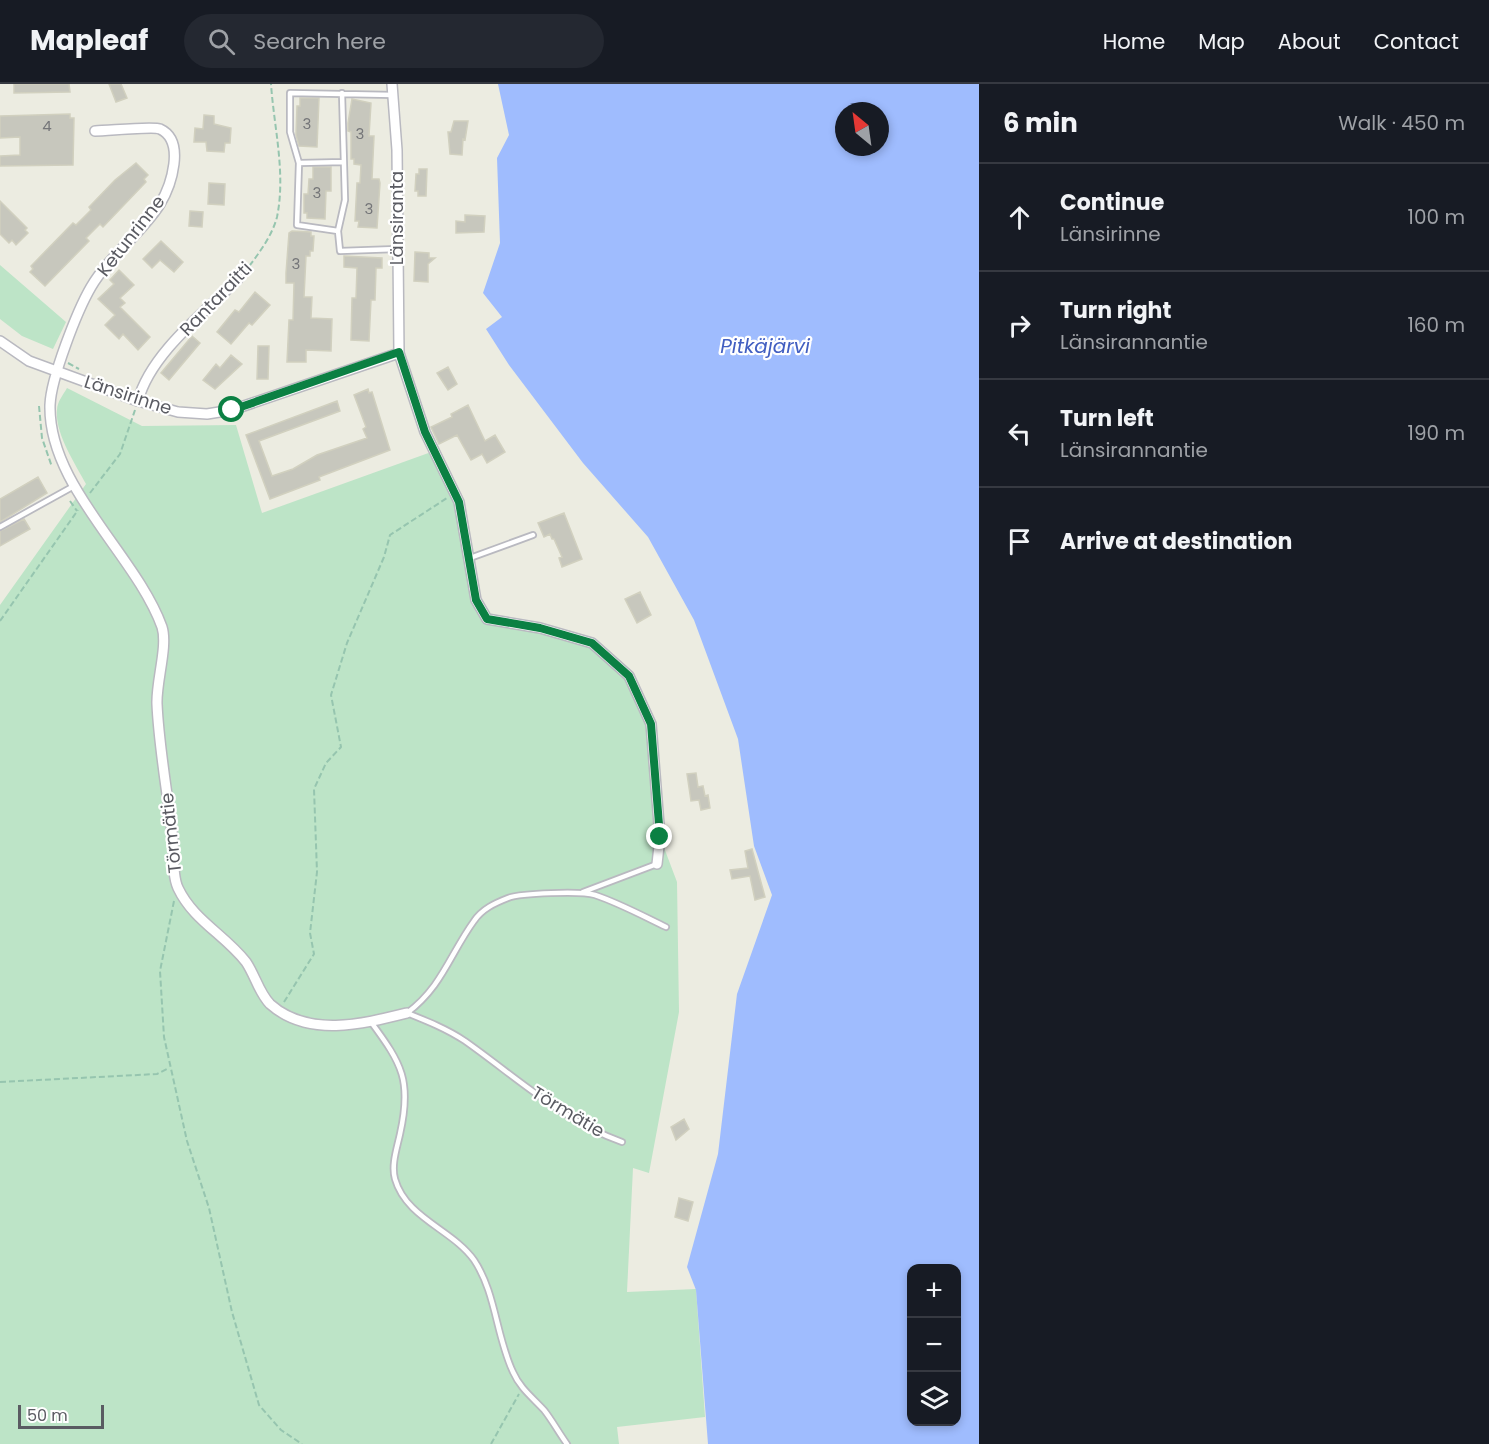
<!DOCTYPE html>
<html lang="en">
<head>
<meta charset="utf-8">
<style>
  :root { --surface:#171b24; --page:#242831; --text:#f1f3f6; --muted:#9ea1a6; --line:#363941 }
  body { margin:0; font-family:Poppins,sans-serif; background:var(--page); color:var(--text) }
  .controls { position:absolute; right:18px; bottom:18px; display:grid; overflow:hidden; border-radius:12px; box-shadow:0 3px 9px #0003 }
  .controls button { width:54px; height:54px; display:grid; place-items:center; padding:0; border:0; border-bottom:2px solid var(--line); background:var(--surface); color:var(--text); font:30px sans-serif }
  .compass { position:absolute; left:835px; top:18px; width:54px; height:54px; border-radius:50%; background:var(--surface); box-shadow:0 3px 9px #0003; rotate:331deg }
  .scale { position:absolute; left:18px; bottom:15px; width:86px; box-sizing:border-box; padding-left:6px; border:3px solid #5a5b62; border-top:0; font-size:16px; line-height:21px; white-space:nowrap; color:#5a5b62; -webkit-text-stroke:4px #fff; paint-order:stroke }
  .stop { position:absolute; width:18px; height:18px; margin:-14px; border:4px solid #0b8043; border-radius:50%; background:#fff }
  .stop.end { background:#0b8043; border-color:#fff; box-shadow:0 2px 6px #0008 }
  .list { margin:0; padding:0; list-style:none }
  h2 { display:flex; justify-content:space-between; align-items:center; height:78px; margin:0; padding:0 24px; font-size:26px }
  h2 small { font-size:20px; font-weight:400; color:var(--muted) }
  .list li { display:grid; grid-template-columns:39px 1fr auto; gap:18px; align-items:center; box-sizing:border-box; height:108px; padding:0 24px; border-top:2px solid var(--line) }
  .list b { display:block; font-size:22px; white-space:nowrap }
  .list p { margin:0; font-size:20px; white-space:nowrap; color:var(--muted) }
  .list em { font-size:20px; font-style:normal; color:var(--muted) }
  .icon { flex:none; width:33px; height:33px; fill:none; stroke:currentColor; stroke-width:2; stroke-linecap:round; stroke-linejoin:round }
  .map { position:relative; flex:none; width:979px; height:1360px; overflow:hidden }
  header { display:flex; align-items:center; gap:36px; box-sizing:border-box; height:84px; padding:0 30px; background:var(--surface); border-bottom:2px solid var(--line) }
  header strong { font-size:28px }
  nav { display:flex; gap:33px; margin-inline-start:auto; font-size:21px }
  .search { width:420px; height:54px; background:var(--page); display:flex; align-items:center; gap:15px; box-sizing:border-box; padding:0 21px; border-radius:33px; color:var(--muted); font-size:22px }
  main { display:flex }
  aside { flex:1; background:var(--surface) }
  .map>svg:first-child { display:block }
  .green { fill:#bde4c7 }
  .water { fill:#9fbcfe; fill-rule:evenodd }
  .building { fill:#c7c7bd; stroke:#d1d0bf; stroke-width:1.5 }
  .lines { fill:none; stroke-linecap:round; stroke-linejoin:round }
  .lane-casing { stroke:#b9b9c0; stroke-width:8 }
  .street-casing { stroke:#b9b9c0; stroke-width:12 }
  .path { stroke:#96c5af; stroke-width:2; stroke-dasharray:6 3; stroke-linecap:butt }
  .lane { stroke:#fff; stroke-width:4.5 }
  .street { stroke:#fff; stroke-width:9 }
  .route { stroke:#0b8043; stroke-width:8 }
  .labels { text-anchor:middle; stroke-width:4.5; stroke-linejoin:round; paint-order:stroke }
  .number-label { font-size:15px; fill:#757679 }
  .street-label { font-size:18px; fill:#5a5b62; stroke:#fff }
  .water-label { font-size:20px; font-style:italic; fill:#425fc1; stroke:#fff }
</style>
</head>
<body>
<header>
<strong>Mapleaf</strong>
<div class="search"><svg class="icon" aria-label="search" viewBox="0 0 24 24"><circle cx="10" cy="10" r="6"/><path d="M15 15l6 6"/></svg>Search here</div>
<nav><a>Home</a><a>Map</a><a>About</a><a>Contact</a></nav>
</header>
<main>
<div class="map">
<svg width="979" height="1360" viewBox="0 0 979 1360">
  <rect width="100%" height="100%" fill="#ecece1"/>
  <!-- green -->
  <path class="green" d="M0,181L66,238L53,265L22,252L0,235Z
    M67,304L142,342L236,341L262,429L434,367L455,409L476,516L487,535L592,559L629,592L651,640L660,753L677,798L679,928L649,1089L633,1084L627,1208L696,1205L705,1333L617,1343L619,1360H0V521L86,400C75,379 55,350 57,326C57,318 63,311 67,304Z"/>
  <!-- water -->
  <path class="water" d="M498,0H979V1360H708L696,1206L687,1183L718,1070L737,910L772,811L754,762L738,655L694,536L648,453L583,379L509,281L486,245L502,233L483,209L500,159L497,74L509,51ZM844,27H880V63H844ZM912,1184H956V1338H912Z"/>
  <!-- building -->
  <path class="building" d="M14,0H69L70,8L14,9Z
    M109,0H121L127,14L116,18Z
    M300,14H319L317,63L299,62L296,51L297,22H300Z
    M352,15L371,19L369,52H374L372,95H379L380,99L377,144L358,143L359,137H355L357,99H360L361,81L354,80V75H351V48L348,47V39Z
    M70,30V34H74L73,81L0,82V72L20,71V53L0,54V32Z
    M204,31L214,32V40L231,44L230,59H225L224,68L207,67L206,58H194L195,44L203,45Z
    M454,37H468L465,56L463,55L462,71L450,70L448,48H451Z
    M136,79L148,91L144,95L146,98L103,143L100,140L86,154L89,157L45,202L30,188L33,185L31,182L73,139L76,141L91,126L89,123L115,96Z
    M313,83H331V107H326L325,135L307,134V129H304V110H308L309,95H313Z
    M419,85H427L426,112H418V107H415L416,90H419Z
    M209,99L225,100L224,121L208,120Z
    M0,117L27,144L25,146L28,149L16,161L12,156L9,159L0,150Z
    M190,127L203,128L202,143L189,142Z
    M465,131L485,132L484,148L456,149V137L465,138Z
    M292,147L311,148V152H314L313,167H310V172H306L304,213H312L311,234L332,235L331,267L306,266V278H287L289,236H293L294,199H286V189L289,149Z
    M161,157L183,178L174,188L160,176L152,184L143,175Z
    M415,168L429,169V174H435L428,180V198L414,197Z
    M344,172L382,174V184H376L375,216H371L369,257L351,256L352,214H356L357,184L344,183Z
    M119,186L134,201L120,214L125,219L120,223L150,253L138,266L123,250L119,255L105,241L115,231L98,215L114,200L110,196Z
    M255,208L270,221L252,241L249,239L231,260L217,248L235,226L239,228Z
    M192,252L200,259L169,296L161,289Z
    M258,262H269L268,295H257Z
    M231,271L242,280L215,305L203,296L216,280L220,284Z
    M448,283L457,300L448,306L437,289Z
    M368,305L369,309L372,308L390,366L319,393L320,396L270,415L246,351L337,317L340,327L259,357L272,392L293,385L317,371L367,354L363,345L366,343L354,311Z
    M468,321L485,357L495,351L505,368L487,379L482,370L471,376L457,351L439,360L431,343L452,333L451,330Z
    M38,393L47,409L0,438V415Z
    M564,429L582,475L562,483L559,474L562,473L554,455H552L550,450L544,453L538,439Z
    M24,435L30,445L0,462V447Z
    M640,508L651,531L637,539L625,515Z
    M696,689L698,703L703,702L705,712L708,711L710,724L701,726L699,716L691,717L687,690Z
    M752,765L765,813L755,816L750,792L732,795L730,786L748,784L745,767Z
    M684,1035L689,1045L676,1056L671,1043Z
    M679,1114L693,1118L688,1137L675,1133Z"/>
  <g class="lines">
    <!-- lane casing -->
    <g class="lane-casing">
      <path id="lane" d="M394,11L290,9V48L299,79L297,141L338,147L340,167L397,165
        M299,79L344,78
        M338,147L345,116L342,9
        M0,443L74,402
        M470,474L533,451
        M583,808L657,780
        M407,929C442,903 450,870 474,837C482,825 495,819 508,814C521,809 581,807 595,811C619,819 643,832 666,843
        M407,929C427,937 447,945 465,957C516,993 563,1037 622,1058
        M371,938C402,980 412,997 400,1050C397,1064 391,1081 395,1095C406,1134 453,1146 474,1176C496,1209 496,1252 513,1288C520,1304 532,1313 544,1326C552,1336 559,1349 567,1360"/>
    </g>
    <!-- street casing -->
    <g class="street-casing">
      <path id="street" d="M392,0L397,66L399,269L425,348L459,418L476,516L487,535L540,544L592,559L629,592L651,640L660,753L657,780
        M95,47C107,47 153,42 160,45C186,57 171,102 160,120C142,149 110,171 91,203C77,227 51,294 50,321C48,402 136,471 162,543C168,562 156,598 157,620C159,665 168,711 173,757C174,771 172,791 178,804C193,836 225,851 246,878C255,891 259,909 270,920C308,954 363,940 407,929
        M0,257L29,277L138,317L178,328L207,330L232,326L399,269
        M138,317C150,270 205,228 238,195"/>
    </g>
    <!-- path -->
    <path class="path" d="M244,189C256,173 272,153 277,133C286,89 274,44 271,0
      M68,279L79,285
      M39,322L42,354L52,383
      M90,409L120,370L135,326
      M70,417L77,427
      M0,537L78,426
      M174,817L160,887L164,953L187,1057L209,1124L232,1228L259,1321L281,1346L302,1360
      M284,918L314,870L310,849L317,788L314,705L326,679L341,663L331,611L347,559L384,473L390,451L447,414
      M0,998L157,990L169,984
      M491,1360L519,1310"/>
    <!-- lane -->
    <use href="#lane" class="lane"/>
    <!-- street -->
    <use href="#street" class="street"/>
  </g>
  <g class="lines">
    <!-- route -->
    <path class="route" d="M232,326L399,268L425,348L459,418L476,516L487,535L540,544L592,559L629,592L651,640L660,753"/>
  </g>
  <g class="labels">
    <!-- number labels -->
    <g class="number-label">
      <text x="307" y="45">3</text>
      <text x="47" y="47">4</text>
      <text x="360" y="55">3</text>
      <text x="317" y="114">3</text>
      <text x="369" y="130">3</text>
      <text x="296" y="185">3</text>
    </g>
    <!-- street labels -->
    <g class="street-label">
      <text transform="translate(397 134) rotate(-90)" y="6">Länsiranta</text>
      <text transform="translate(131 152) rotate(-52)" y="6">Ketunrinne</text>
      <text transform="translate(216 215) rotate(-46)" y="6">Rantaraitti</text>
      <text transform="translate(128 311) rotate(18)" y="6">Länsirinne</text>
      <text transform="translate(171 749) rotate(-96)" y="6">Törmätie</text>
      <text transform="translate(568 1028) rotate(31)" y="6">Törmätie</text>
    </g>
    <!-- water labels -->
    <g class="water-label">
      <text x="765" y="269">Pitkäjärvi</text>
    </g>
  </g>
</svg>
<div class="controls">
<button>+</button>
<button>−</button>
<button><svg class="icon" aria-label="layers" viewBox="0 0 24 24"><path d="M12 4l9 5-9 5-9-5zM3 14l9 5 9-5"/></svg></button>
</div>
<svg class="compass" viewBox="-18 -18 36 36"><path d="M0-13l5 13h-10z" fill="#e53935"/><path d="M0 13l5-13h-10z" fill="#9ea1a6"/></svg>
<div class="scale">50 m</div>
<div class="stop" style="left:232px;top:326px"></div>
<div class="stop end" style="left:660px;top:753px"></div>
</div>
<aside>
<h2>6 min<small>Walk · 450 m</small></h2>
<ul class="list">
<li><svg class="icon" aria-label="ahead" viewBox="0 0 24 24"><path d="M12 20V5M6 11l6-6 6 6"/></svg><div><b>Continue</b><p>Länsirinne</p></div><em>100 m</em></li>
<li><svg class="icon" aria-label="right" viewBox="0 0 24 24"><path d="M7 20v-9h11M14 6l5 5-5 5"/></svg><div><b>Turn right</b><p>Länsirannantie</p></div><em>160 m</em></li>
<li><svg class="icon" aria-label="left" viewBox="0 0 24 24"><path d="M17 20v-9H6M10 6l-5 5 5 5"/></svg><div><b>Turn left</b><p>Länsirannantie</p></div><em>190 m</em></li>
<li><svg class="icon" aria-label="arrive" viewBox="0 0 24 24"><path d="M6 21V4h12l-3 4 3 4H6"/></svg><div><b>Arrive at destination</b></div></li>
</ul>
</aside>
</main>
</body>
</html>
